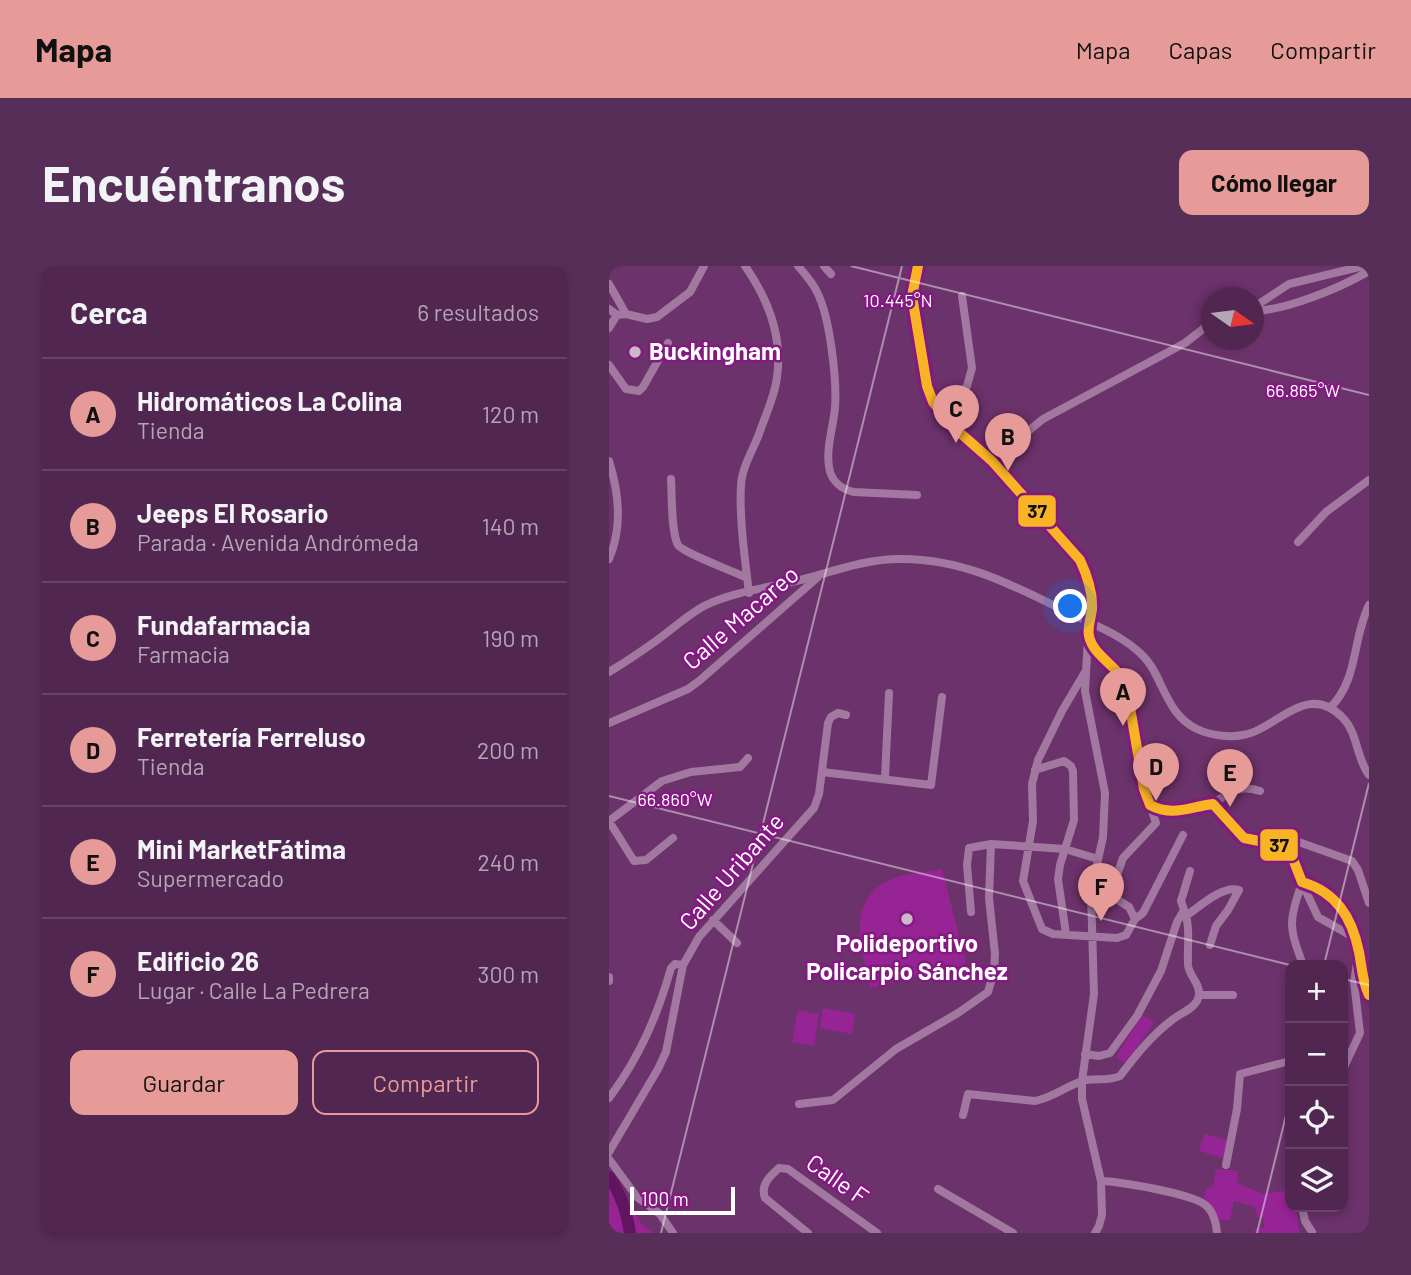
<!DOCTYPE html>
<html lang="es">
<head>
<meta charset="utf-8">
<style>
  :root { --surface:#512650; --page:#572e57; --text:#f1f3f6; --muted:#b4a5b7; --line:#674367; --accent:#e69b98 }
  body { margin:0; font-family:Barlow,sans-serif; background:var(--page); color:var(--text) }
  .controls { position:absolute; right:21px; bottom:21px; display:grid; overflow:hidden; border-radius:14px; box-shadow:0 4px 10px #0003 }
  .controls button { width:63px; height:63px; display:grid; place-items:center; padding:0; border:0; border-bottom:2px solid var(--line); background:var(--surface); color:var(--text); font:35px sans-serif }
  .compass { position:absolute; left:592px; top:21px; width:63px; height:63px; border-radius:50%; background:var(--surface); box-shadow:0 4px 10px #0003; rotate:104deg }
  .scale { position:absolute; left:21px; bottom:18px; width:105px; box-sizing:border-box; padding-left:7px; border:4px solid #fff; border-top:0; font-size:19px; line-height:24px; white-space:nowrap; color:#fff; -webkit-text-stroke:5px #841982; paint-order:stroke }
  .you { position:absolute; left:462px; top:341px; width:24px; height:24px; margin:-18px; border:5px solid #fff; border-radius:50%; background:#1a73e8; box-shadow:0 0 0 10px #1a73e833 }
  .badge { display:grid; place-items:center; width:46px; height:46px; border-radius:50%; background:var(--accent); color:#111; font-size:23px; font-weight:700 }
  .pin { position:absolute; translate:-50% -58px; filter:drop-shadow(0 2px 4px #0008) }
  .pin::after { content:''; position:absolute; top:37px; width:24px; height:21px; background:inherit; clip-path:polygon(0 0,100% 0,50% 100%) }
  .list { margin:0; padding:0; list-style:none }
  h2 { display:flex; justify-content:space-between; align-items:center; height:91px; margin:0; padding:0 28px; font-size:30px }
  h2 small { font-size:23px; font-weight:400; color:var(--muted) }
  .list li { display:grid; grid-template-columns:46px 1fr auto; gap:21px; align-items:center; box-sizing:border-box; height:112px; padding:0 28px; border-top:2px solid var(--line) }
  .list b { display:block; font-size:26px; white-space:nowrap }
  .list p { margin:0; font-size:23px; white-space:nowrap; color:var(--muted) }
  .list em { font-size:23px; font-style:normal; color:var(--muted) }
  .actions { display:flex; gap:14px; padding:21px 28px }
  .actions a { flex:1; padding:16px 0; border:2px solid var(--accent); border-radius:14px; text-align:center; font-size:24px; color:var(--accent) }
  .actions .main { background:var(--accent); color:#111 }
  .icon { flex:none; width:38px; height:38px; fill:none; stroke:currentColor; stroke-width:2; stroke-linecap:round; stroke-linejoin:round }
  .map { position:relative; flex:none; width:760px; height:967px; overflow:hidden; border-radius:14px }
  header { display:flex; align-items:center; gap:42px; box-sizing:border-box; height:98px; padding:0 35px; background:var(--accent); color:#111 }
  header strong { font-size:33px }
  nav { display:flex; gap:38px; margin-inline-start:auto; font-size:24px }
  .intro { display:flex; align-items:center; justify-content:space-between; box-sizing:border-box; height:168px; padding:0 42px }
  h1 { margin:0; font-size:49px }
  .button { padding:18px 32px; border-radius:14px; background:var(--accent); color:#111; font-size:24px; font-weight:700 }
  main { display:flex; gap:42px; padding:0 42px }
  aside { flex:1; background:var(--surface); border-radius:14px; box-shadow:0 4px 10px #0003 }
  .map>svg:first-child { display:block }
  .green { fill:#972495 }
  .lines { fill:none; stroke-linecap:round; stroke-linejoin:round }
  .river { stroke:#631461; stroke-width:12 }
  .minor { stroke:#a278a1; stroke-width:8 }
  .bus-1-casing { stroke:#841982; stroke-width:16 }
  .bus-1 { stroke:#f9b426; stroke-width:10 }
  .ticks { fill:none; stroke:#fff; stroke-width:2; stroke-opacity:0.45 }
  .poi-dot { fill:#ccb7cb; stroke:#841982; stroke-width:2.5 }
  .labels { text-anchor:middle; stroke-width:5; stroke-linejoin:round; paint-order:stroke }
  .poi-label { font-size:24px; font-weight:bold; fill:#fff; stroke:#841982; text-anchor:start }
  .street-label { font-size:24px; fill:#fff; stroke:#841982 }
  .ticks-label { font-size:18px; text-anchor:middle; fill:#fff; stroke:#841982; stroke-width:5; stroke-linejoin:round; paint-order:stroke }
  .line-badge { stroke:#841982; stroke-width:2.5 }
  .pale-badge-label { font-size:19px; text-anchor:middle; font-weight:bold; fill:#111 }
</style>
</head>
<body>
<header>
<strong>Mapa</strong>
<nav><a>Mapa</a><a>Capas</a><a>Compartir</a></nav>
</header>
<div class="intro"><h1>Encuéntranos</h1><a class="button">Cómo llegar</a></div>
<main>
<aside>
<h2>Cerca<small>6 resultados</small></h2>
<ul class="list">
<li><span class="badge">A</span><div><b>Hidromáticos La Colina</b><p>Tienda</p></div><em>120 m</em></li>
<li><span class="badge">B</span><div><b>Jeeps El Rosario</b><p>Parada · Avenida Andrómeda</p></div><em>140 m</em></li>
<li><span class="badge">C</span><div><b>Fundafarmacia</b><p>Farmacia</p></div><em>190 m</em></li>
<li><span class="badge">D</span><div><b>Ferretería Ferreluso</b><p>Tienda</p></div><em>200 m</em></li>
<li><span class="badge">E</span><div><b>Mini MarketFátima</b><p>Supermercado</p></div><em>240 m</em></li>
<li><span class="badge">F</span><div><b>Edificio 26</b><p>Lugar · Calle La Pedrera</p></div><em>300 m</em></li>
</ul>
<div class="actions"><a class="main">Guardar</a><a>Compartir</a></div>
</aside>
<div class="map">
<svg width="760" height="967" viewBox="0 0 760 967">
  <rect width="100%" height="100%" fill="#6c326b"/>
  <!-- green -->
  <path class="green" d="M333,603L357,698L261,722C253,683 235,637 280,614C294,607 317,607 333,603Z
    M214,742L246,748L243,768L211,762Z
    M189,744L210,748L205,780L183,776Z
    M533,749L545,756L517,798L507,791Z
    M595,868L619,874L614,892L590,885Z
    M607,903L629,905L628,917L654,928L681,924V941H688L690,967H646V963L655,962L654,951L649,952L646,941L625,935L621,954H607L605,945L594,932L598,922L604,921Z
    M0,910L33,958L44,967H0Z"/>
  <g class="lines">
    <!-- river -->
    <path class="river" d="M0,911C12,928 18,946 21,967"/>
    <!-- minor -->
    <path class="minor" d="M136,0C159,33 174,70 168,111C166,130 156,150 150,168C144,184 133,201 132,219C130,251 136,294 140,327
      M189,0C196,8 204,17 208,26C221,51 228,114 226,142C224,162 217,182 220,201C222,215 232,223 245,226L308,229
      M215,0L222,8
      M309,0L303,30L318,120L324,136L341,158L383,195L471,294C478,309 484,326 483,343C482,352 478,361 480,370C484,390 509,400 517,418L535,523L541,539C564,551 580,541 604,538L635,572L670,579L677,584L684,593L693,616C727,626 743,651 750,686C753,701 753,715 760,729
      M0,18L17,48L38,53L48,51L81,26L95,0
      M645,41L680,18L750,1L760,3
      M0,43L8,49L17,48
      M645,45C678,44 731,22 760,5
      M0,62L8,49
      M0,99L17,123L30,125L34,121L59,77
      M333,150L358,120L363,102L353,30
      M0,195C10,227 14,261 0,293
      M383,195L434,153L576,77L603,56
      M62,213C63,229 62,266 69,279C73,286 126,306 138,312
      M689,276L717,246L760,214
      M479,371L476,425L496,527L494,571L482,626L485,728L473,815V833L492,915L493,949L490,960L486,967
      M0,406C15,397 30,387 44,377C61,365 77,350 95,340C123,326 157,322 187,315C220,307 255,293 290,293C349,292 398,316 450,342C470,352 491,360 511,372C525,381 537,390 545,405C557,427 563,451 588,463C600,469 620,472 634,469C667,464 698,414 734,452C749,467 747,492 760,509
      M476,406L453,445L429,494L423,518L424,555L414,615L433,663L444,668L508,672L517,669L526,653L520,641L501,629L514,592L547,557L541,539
      M721,442C750,413 743,373 760,339
      M0,457L79,423L90,415L209,311
      M426,504L455,495L462,500L464,505L465,554L451,599L449,613L457,668
      M213,506L322,519L333,431
      M276,512L280,427
      M604,538C620,526 631,518 651,525
      M0,555L53,515L82,506L131,501L139,492
      M0,555L25,595L37,594L64,572
      M670,579L687,575L743,595L749,604L760,637
      M693,616C680,657 679,658 694,699
      M693,617L709,651L746,672
      M362,646L358,599L360,582L382,578
      M577,650C591,640 614,619 630,624L619,644L607,660L601,679
      M526,653L534,647L574,569
      M104,654L128,677
      M0,711V715
      M590,729H624
      M476,788L490,790L501,787L528,750L552,705L568,656L575,644L572,635L581,605
      M734,803L751,767L745,716L748,697
      M0,832C30,792 48,751 62,702L66,698L74,699
      M190,838L224,834L287,783L349,747L379,726L385,705L386,688L380,632L382,578L456,583L489,593
      M354,849L359,828L426,835C443,832 456,821 473,815C485,811 499,816 511,810C527,789 542,770 563,754C573,746 588,742 590,729C591,717 580,710 579,699C578,681 582,661 575,644
      M0,886L49,803L57,786L74,699L90,671L205,542L210,528L219,457L222,451L229,447L237,449
      M0,893L28,931L51,948L64,967
      M617,899L628,843L631,808L681,795
      M492,915C513,916 579,927 595,938C604,944 607,956 608,967
      M329,923L404,967
      M693,941L696,955L703,966
      M199,967L156,932C151,919 161,910 170,902L179,903L268,967"/>
    <!-- bus-1 casing -->
    <g class="bus-1-casing">
      <path id="bus-1" d="M309,0L303,30L318,120L324,136L341,158L383,195L471,294C478,309 484,326 483,343C482,352 478,361 480,370C484,390 509,400 517,418L535,523L541,539C564,551 580,541 604,538L635,572L670,579L677,584L684,593L693,616C727,626 743,651 750,686C753,701 753,715 760,729"/>
    </g>
    <!-- bus-1 -->
    <use href="#bus-1" class="bus-1"/>
  </g>
  <!-- ticks -->
  <path class="ticks" d="M242,0L760,129M0,530L681,699M715,699L760,517M734,713L760,719M52,967L293,0M648,967L681,833"/>
  <!-- markers -->
  <g class="poi-dot">
    <circle cx="26" cy="86" r="7"/>
    <circle cx="298" cy="653" r="7"/>
  </g>
  <g class="labels">
    <!-- poi labels -->
    <g class="poi-label">
      <text x="40" y="94">Buckingham</text>
      <text x="298" y="686" text-anchor="middle">Polideportivo<tspan x="298" dy="28">Policarpio Sánchez</tspan></text>
    </g>
    <!-- street labels -->
    <g class="street-label">
      <text transform="translate(132 352) rotate(-41)" y="8">Calle Macareo</text>
      <text transform="translate(123 606) rotate(-49)" y="8">Calle Uribante</text>
      <text transform="translate(228 914) rotate(35)" y="8">Calle F</text>
    </g>
  </g>
  <g class="ticks-label">
    <text x="289" y="41">10.445°N</text>
    <text x="694" y="131">66.865°W</text>
    <text x="66" y="540">66.860°W</text>
  </g>
  <g class="line-badge">
    <rect x="408" y="228" width="40" height="34" rx="7" fill="#f9b426"/>
    <rect x="650" y="562" width="40" height="34" rx="7" fill="#f9b426"/>
  </g>
  <g class="pale-badge-label">
    <text x="428" y="252">37</text>
    <text x="670" y="586">37</text>
  </g>
</svg>
<div class="controls">
<button>+</button>
<button>−</button>
<button><svg class="icon" aria-label="locate" viewBox="0 0 24 24"><circle cx="12" cy="12" r="6"/><path d="M12 2v4M12 18v4M2 12h4M18 12h4"/></svg></button>
<button><svg class="icon" aria-label="layers" viewBox="0 0 24 24"><path d="M12 4l9 5-9 5-9-5zM3 14l9 5 9-5"/></svg></button>
</div>
<svg class="compass" viewBox="-18 -18 36 36"><path d="M0-13l5 13h-10z" fill="#e53935"/><path d="M0 13l5-13h-10z" fill="#b4a5b7"/></svg>
<div class="scale">100 m</div>
<div class="you"></div>
<div class="pin badge" style="left:514px;top:460px">A</div>
<div class="pin badge" style="left:399px;top:205px">B</div>
<div class="pin badge" style="left:347px;top:177px">C</div>
<div class="pin badge" style="left:547px;top:535px">D</div>
<div class="pin badge" style="left:621px;top:541px">E</div>
<div class="pin badge" style="left:492px;top:655px">F</div>
</div>
</main>
</body>
</html>
